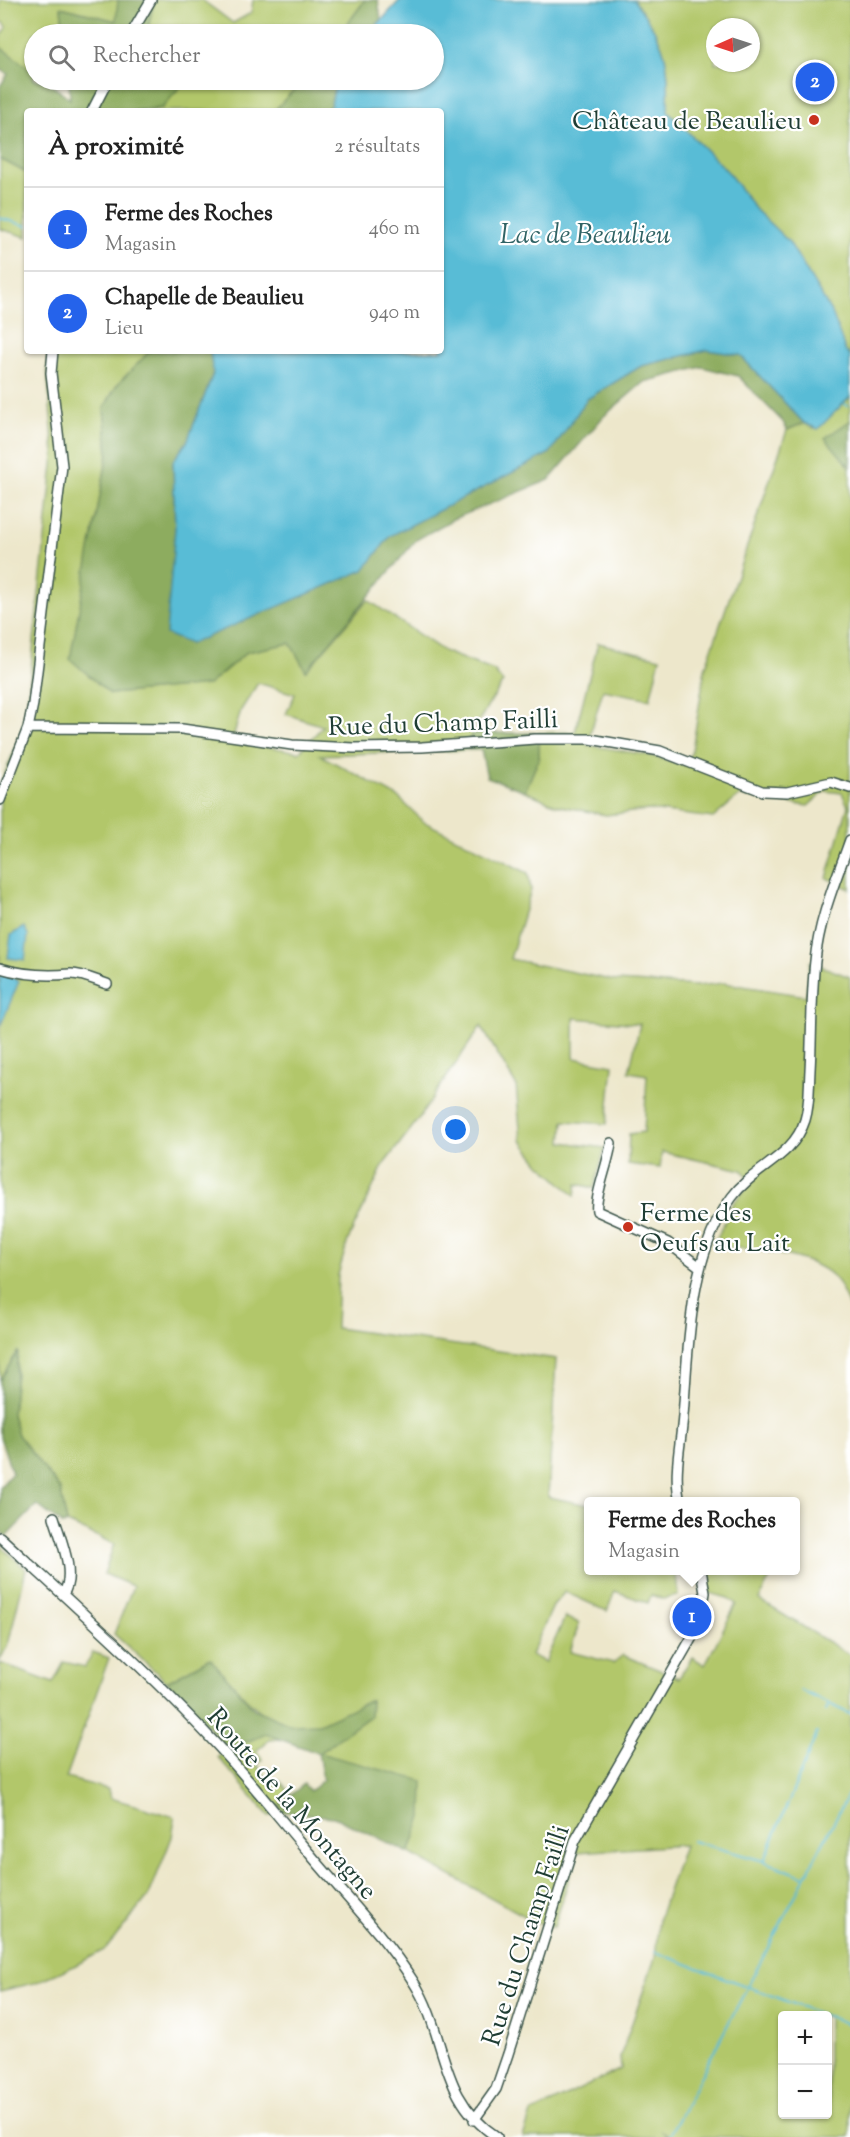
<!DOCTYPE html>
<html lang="fr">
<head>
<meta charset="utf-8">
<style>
  :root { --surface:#fff; --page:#f6f6f6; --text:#222; --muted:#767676; --line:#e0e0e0; --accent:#2563eb }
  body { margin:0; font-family:"Sorts Mill Goudy",serif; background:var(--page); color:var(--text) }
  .controls { position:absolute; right:18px; bottom:18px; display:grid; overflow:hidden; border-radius:6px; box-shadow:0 2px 4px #0004 }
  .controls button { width:54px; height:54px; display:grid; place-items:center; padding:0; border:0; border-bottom:2px solid var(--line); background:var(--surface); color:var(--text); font:30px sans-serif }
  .compass { position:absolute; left:706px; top:18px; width:54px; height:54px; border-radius:50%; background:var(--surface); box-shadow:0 2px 4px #0004; rotate:267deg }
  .you { position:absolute; left:456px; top:1130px; width:21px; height:21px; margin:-15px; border:4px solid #fff; border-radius:50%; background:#1a73e8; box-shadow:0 0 0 9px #1a73e833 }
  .badge { display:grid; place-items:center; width:39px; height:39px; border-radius:50%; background:var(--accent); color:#fff; font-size:20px; font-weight:700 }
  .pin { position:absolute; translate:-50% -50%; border:3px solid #fff; box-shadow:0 2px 6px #0006 }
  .popup { position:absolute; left:584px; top:1497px; width:216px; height:78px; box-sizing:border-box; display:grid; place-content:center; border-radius:6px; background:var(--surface); filter:drop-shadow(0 2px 4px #0005); font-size:20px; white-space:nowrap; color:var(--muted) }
  .popup b { font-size:22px; color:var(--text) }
  .popup::after { content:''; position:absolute; left:50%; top:100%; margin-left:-12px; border:12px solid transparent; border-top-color:var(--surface) }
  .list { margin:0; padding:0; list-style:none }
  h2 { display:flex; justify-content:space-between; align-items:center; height:78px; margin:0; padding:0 24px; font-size:26px }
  h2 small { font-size:20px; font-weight:400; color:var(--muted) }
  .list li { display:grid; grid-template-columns:39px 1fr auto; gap:18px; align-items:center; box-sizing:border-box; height:84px; padding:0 24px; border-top:2px solid var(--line) }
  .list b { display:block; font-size:22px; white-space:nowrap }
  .list p { margin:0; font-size:20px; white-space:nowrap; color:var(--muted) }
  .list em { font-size:20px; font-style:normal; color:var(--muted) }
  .icon { flex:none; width:33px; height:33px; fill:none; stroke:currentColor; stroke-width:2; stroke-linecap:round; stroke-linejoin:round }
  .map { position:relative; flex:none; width:850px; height:2137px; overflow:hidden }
  .search { position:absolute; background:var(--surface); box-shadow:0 2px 4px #0004; left:24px; top:24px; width:420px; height:66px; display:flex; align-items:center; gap:15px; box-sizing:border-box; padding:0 21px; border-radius:33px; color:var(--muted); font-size:22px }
  .panel { position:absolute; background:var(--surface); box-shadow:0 2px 4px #0004; left:24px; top:108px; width:420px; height:246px; border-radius:6px }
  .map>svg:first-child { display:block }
  .green { fill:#b2c76b; stroke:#688250; stroke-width:1.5; fill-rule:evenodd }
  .forest { fill:#8dac5f; stroke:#56744a; stroke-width:1.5 }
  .water { fill:#58bcd6; stroke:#3c7c85; stroke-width:1.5 }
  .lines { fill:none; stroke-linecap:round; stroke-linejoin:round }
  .stream { stroke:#58bcd6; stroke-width:2 }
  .minor-casing { stroke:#3e564b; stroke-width:12 }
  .minor { stroke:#fff; stroke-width:9 }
  .poi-dot { fill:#c8321e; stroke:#fff; stroke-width:2 }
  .labels { text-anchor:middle; stroke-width:4.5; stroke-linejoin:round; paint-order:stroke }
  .poi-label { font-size:26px; fill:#1f3d34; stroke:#fff; text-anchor:end }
  .street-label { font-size:26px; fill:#1f3d34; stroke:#fff }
  .water-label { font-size:27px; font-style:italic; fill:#306365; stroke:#fff }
</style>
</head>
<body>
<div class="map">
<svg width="850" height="2137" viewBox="0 0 850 2137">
  <rect width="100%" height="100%" fill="#fff"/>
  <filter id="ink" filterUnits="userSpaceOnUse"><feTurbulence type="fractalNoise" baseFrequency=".0167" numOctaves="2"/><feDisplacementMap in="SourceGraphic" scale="12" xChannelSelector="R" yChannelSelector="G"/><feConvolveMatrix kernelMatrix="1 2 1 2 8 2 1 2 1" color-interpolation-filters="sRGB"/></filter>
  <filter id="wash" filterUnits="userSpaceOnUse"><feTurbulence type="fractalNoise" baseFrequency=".008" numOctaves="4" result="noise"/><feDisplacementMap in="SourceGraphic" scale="24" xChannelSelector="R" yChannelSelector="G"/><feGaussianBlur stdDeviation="1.35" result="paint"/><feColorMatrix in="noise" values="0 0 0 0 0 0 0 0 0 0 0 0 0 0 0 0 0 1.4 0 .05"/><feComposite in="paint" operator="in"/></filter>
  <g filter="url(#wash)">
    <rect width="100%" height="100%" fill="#ede7cb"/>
    <!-- green -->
    <path class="green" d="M0,0H118L117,21L61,7L64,34H34V72L0,47V39L7,27L0,20Z
      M154,0H202L233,23L251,13L253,0H365L340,34H153L148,28Z
      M634,0H850V356L845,350L833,315L789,242L756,210L727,171L668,112C670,57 666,44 634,0ZM715,27H751V63H715Z
      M186,80H303L274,111H132L162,108Z
      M0,159L27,173V237L0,229Z
      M49,351H150L117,385L104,408L108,453L71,659L110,694L208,685L247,652L290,643L306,671L368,600L445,652L494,671L503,682L471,733L469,750L320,755L398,797L424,822L528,873L531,890L510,959L616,981L697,986L723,983L806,996L810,962L850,977V1310C846,1300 842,1288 836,1280C816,1253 745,1249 714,1245L733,1203L752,1182L742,1170L662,1152L660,1168L628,1164L629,1134L644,1132L647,1075L629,1072L640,1024L574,1018V1058L613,1065L607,1124L564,1121L562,1142L605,1148L594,1188L577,1184L575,1196L540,1164L521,1140L516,1085L481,1026L417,1121L384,1164L348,1240L338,1275L336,1328L556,1359L548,1497L588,1505V1570L684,1571L676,1573L678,1596L663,1599L651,1595L648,1603L615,1591L607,1611L565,1592L554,1604L531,1655L545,1662L565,1617L579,1623L570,1652L613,1663L623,1655L679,1678L692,1657L705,1665L736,1604L728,1598L709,1593L706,1571L774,1570L759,1600L850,1655V2137H672L660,2130L668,2137H523L531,2113L621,2069L620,2057L655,1958L659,1918L684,1845L577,1852L554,1927L536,1922L409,1853L422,1817L318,1753L370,1716L371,1701C355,1708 337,1719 320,1724C271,1738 237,1690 210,1658L167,1682L114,1634L133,1586L104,1574L114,1544L67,1523L60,1489L18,1435L12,1414L18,1353L0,1380V785L24,726L30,678L54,455L47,367ZM258,683L295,694L286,714L323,726L299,752L232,741L241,710ZM782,2016H828V2114H782Z
      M850,397V889L827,878L848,806L842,793L825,791L808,806L739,796L713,818L649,810L606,815L556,805L525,791L539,758V733L575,732L598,643L660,658L650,699L603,690L587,745L648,755L685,765L692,751L705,669L787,430L804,423L813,428Z
      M0,1545L26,1569L9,1641L0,1661Z
      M93,1652L109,1658L66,1778L108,1789L110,1798L175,1817L172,1837L149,1895L106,1949L72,1967L34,1983L0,1991V1663L53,1683L64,1662L85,1667Z
      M266,1734L281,1739L269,1740L256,1751L263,1760L257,1765L272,1785L279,1780L291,1794L279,1805L286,1812L269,1816L218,1757L228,1749Z"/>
    <!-- forest -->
    <path class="forest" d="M118,0H154L148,28L153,34H64L61,7L116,21Z
      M365,0H378L381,20L369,34H340Z
      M0,47L34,72V80H45L70,99L69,80H186L162,108L132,111H27V173L0,159V86L8,74L0,69Z
      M303,80H336L331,105L326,111H274Z
      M707,350L740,355L804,423L787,430L783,422L738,376L702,367L644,382L603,417L549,480L453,519L416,540L306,671L290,643L247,652L208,685L110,694L70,659L108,453L104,408L117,385L150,351H210L213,373L187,442L173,461L175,528L190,644L364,570L390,536L550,453L587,399L641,366Z
      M850,421V467L825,438Z
      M471,733H539V758L525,791L487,777L481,750H469Z
      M18,1351L12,1415L18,1435L60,1489L67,1523L63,1525L37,1505L6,1537L0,1530V1487L12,1473L0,1437V1380Z
      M210,1658L254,1709L290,1725L319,1724L371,1700L370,1716L319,1753L423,1781L422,1817L409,1853L334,1817L286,1812L279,1805L304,1784L310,1791L323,1780L318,1753L266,1734L228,1749L167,1682Z"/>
    <!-- water -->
    <path class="water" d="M400,0H634C667,45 669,57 668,112L727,171L756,210L789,242L833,315L845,350L850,356V397L818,429L804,423L740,355L707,350L641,366L587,399L550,453L390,536L364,570L190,644L166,634L175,528L173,461L187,442L213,374L210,351H441V111H326L331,105L336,80H434V34H369Z
      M24,927L28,935L25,960L8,958L11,935Z
      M0,972L19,981L0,1027Z"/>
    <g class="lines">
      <!-- stream -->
      <path class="stream" d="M0,218L27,226
        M845,404L847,406
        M800,1690L850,1714
        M826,1711L829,1703
        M692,1841L764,1861L805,1877
        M764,1861L817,1733
        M655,1952L826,2016
        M828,2016L850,2025
        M669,2137L850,1791"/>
    </g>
  </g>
  <g filter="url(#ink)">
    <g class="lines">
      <!-- minor casing -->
      <g class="minor-casing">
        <path id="minor" d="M131,34L151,0
          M92,111L108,80
          M28,728L182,729L292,745L354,748L422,747L535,739H590L660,751L762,791L787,792L831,782L850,788
          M0,800L28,728L33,704L62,466L51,373L53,351
          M0,968C23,975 47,976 70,974C81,973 97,981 107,984
          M611,1143C609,1162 594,1197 597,1211L668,1243L700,1267
          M680,1502C673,1474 681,1444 683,1416C689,1345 688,1257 732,1197C754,1167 793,1158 805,1120C810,1104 809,1087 810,1070C812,1034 811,997 815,961C819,919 836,880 850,840
          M54,1517C60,1538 77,1574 63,1594
          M0,1537C73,1604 148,1671 216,1744C249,1779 279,1818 310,1854C345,1896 384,1935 413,1981C448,2035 437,2098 497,2137
          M474,2120L496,2089L508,2054L575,1841L699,1625L705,1593L701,1570"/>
      </g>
      <!-- minor -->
      <use href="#minor" class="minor"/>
    </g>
  </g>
  <!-- markers -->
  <g class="poi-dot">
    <circle cx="814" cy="120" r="6"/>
    <circle cx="628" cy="1227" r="6"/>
  </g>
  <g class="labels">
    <!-- poi labels -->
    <g class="poi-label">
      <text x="802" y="129">Château de Beaulieu</text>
      <text x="640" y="1221" text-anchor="start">Ferme des<tspan x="640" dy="30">Oeufs au Lait</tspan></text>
    </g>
    <!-- street labels -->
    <g class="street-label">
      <text transform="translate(443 722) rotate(-2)" y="9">Rue du Champ Failli</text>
      <text transform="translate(293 1803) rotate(49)" y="9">Route de la Montagne</text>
      <text transform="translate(525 1935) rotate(-72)" y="9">Rue du Champ Failli</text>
    </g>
    <!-- water labels -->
    <g class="water-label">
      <text x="585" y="243">Lac de Beaulieu</text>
    </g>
  </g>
</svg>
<div class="controls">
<button>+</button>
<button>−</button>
</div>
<svg class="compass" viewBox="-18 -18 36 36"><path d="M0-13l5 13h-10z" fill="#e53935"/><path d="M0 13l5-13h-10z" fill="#767676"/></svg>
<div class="you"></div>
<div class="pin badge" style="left:692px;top:1617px">1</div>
<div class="popup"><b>Ferme des Roches</b>Magasin</div>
<div class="pin badge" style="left:815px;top:82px">2</div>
<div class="search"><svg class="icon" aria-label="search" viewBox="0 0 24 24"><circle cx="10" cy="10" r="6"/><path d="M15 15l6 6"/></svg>Rechercher</div>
<section class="panel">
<h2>À proximité<small>2 résultats</small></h2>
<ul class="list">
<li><span class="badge">1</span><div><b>Ferme des Roches</b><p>Magasin</p></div><em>460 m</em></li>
<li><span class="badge">2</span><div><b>Chapelle de Beaulieu</b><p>Lieu</p></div><em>940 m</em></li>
</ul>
</section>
</div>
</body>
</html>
